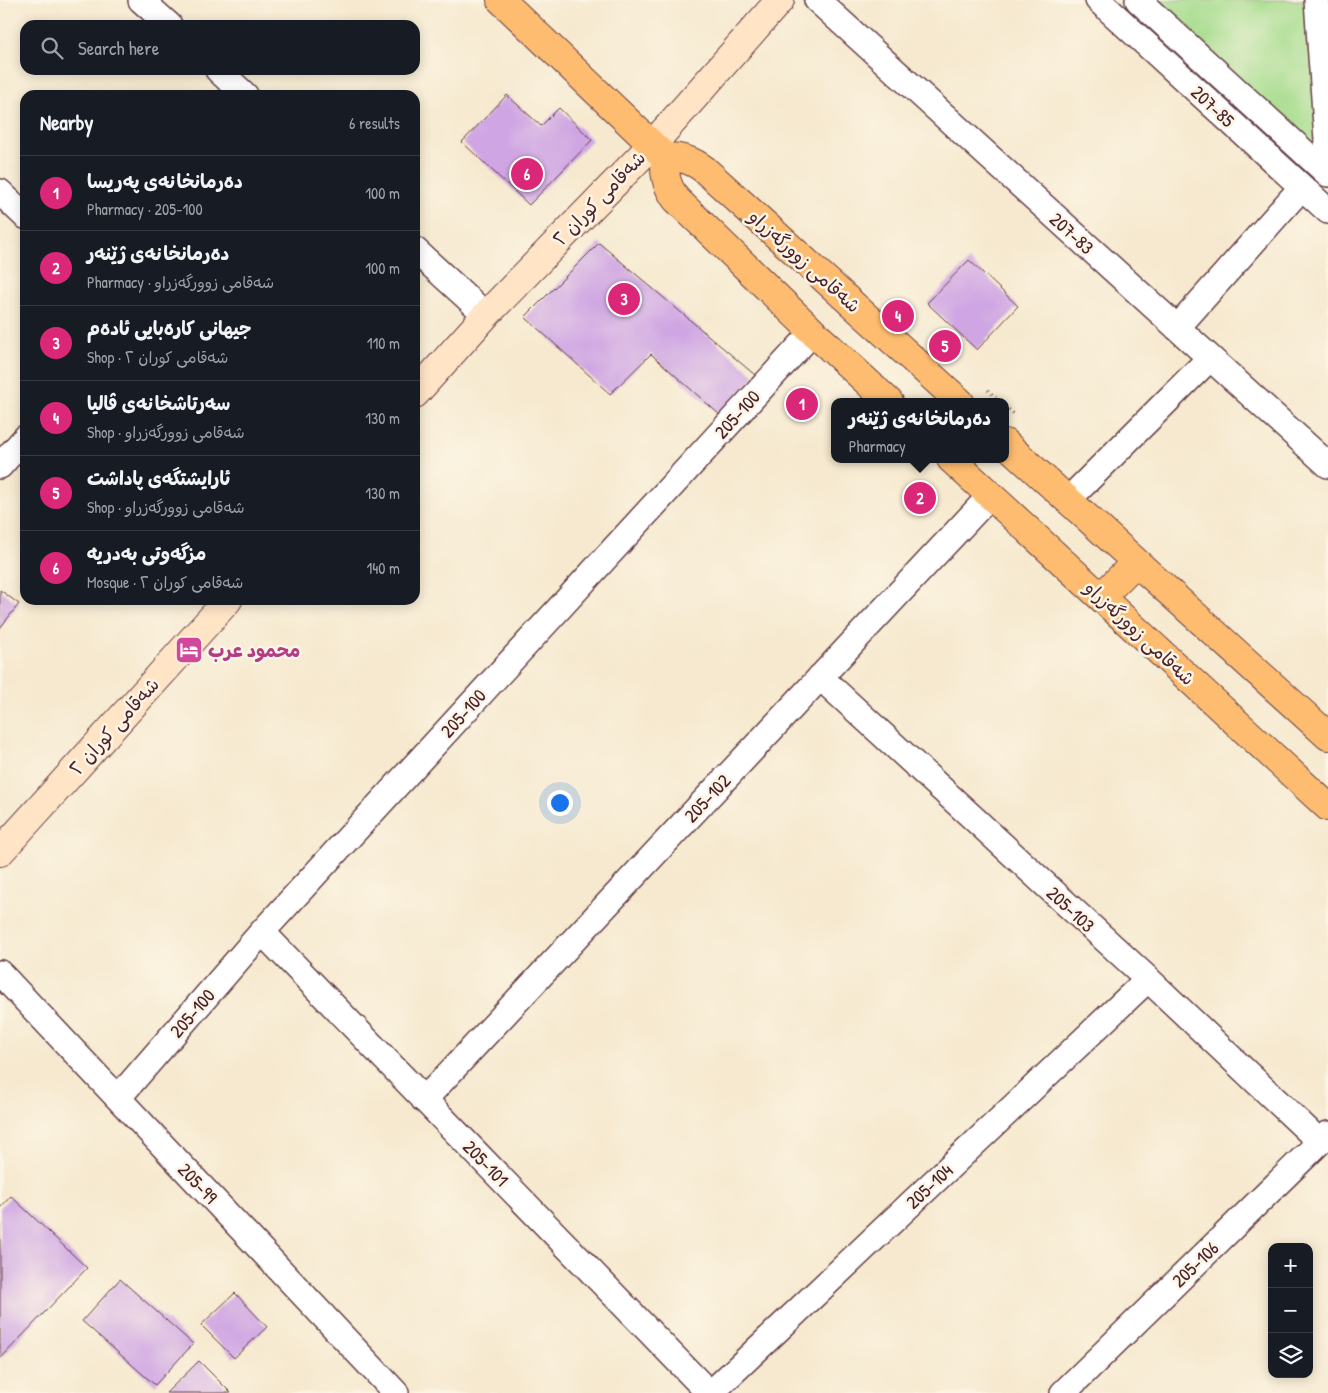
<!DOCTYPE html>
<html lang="en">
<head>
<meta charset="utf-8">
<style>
  :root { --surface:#171b24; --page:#242831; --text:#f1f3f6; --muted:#9ea1a6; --line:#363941; --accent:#db2777 }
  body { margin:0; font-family:"Patrick Hand","Playpen Sans Arabic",sans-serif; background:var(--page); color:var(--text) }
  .controls { position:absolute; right:15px; bottom:15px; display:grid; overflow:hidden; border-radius:10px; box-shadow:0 2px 12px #0003 }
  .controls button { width:45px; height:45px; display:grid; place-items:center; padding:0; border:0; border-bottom:1px solid var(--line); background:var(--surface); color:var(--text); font:25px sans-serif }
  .you { position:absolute; left:559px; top:802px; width:18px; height:18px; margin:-12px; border:4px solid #fff; border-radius:50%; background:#1a73e8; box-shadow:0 0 0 8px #1a73e833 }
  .badge { display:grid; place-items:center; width:32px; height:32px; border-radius:50%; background:var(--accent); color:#fff; font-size:16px; font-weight:700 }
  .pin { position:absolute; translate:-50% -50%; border:2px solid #fff; box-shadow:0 1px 5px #0006 }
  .popup { position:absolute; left:831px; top:398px; width:178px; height:65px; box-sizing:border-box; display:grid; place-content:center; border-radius:10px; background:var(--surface); filter:drop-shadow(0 1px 4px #0005); font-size:16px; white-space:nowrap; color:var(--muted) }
  .popup b { font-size:19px; color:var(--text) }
  .popup::after { content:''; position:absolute; left:50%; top:100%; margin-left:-10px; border:10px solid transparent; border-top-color:var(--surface) }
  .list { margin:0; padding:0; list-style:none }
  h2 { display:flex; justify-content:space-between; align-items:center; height:65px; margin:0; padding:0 20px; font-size:21px }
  h2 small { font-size:16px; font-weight:400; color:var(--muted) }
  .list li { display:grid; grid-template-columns:32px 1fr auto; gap:15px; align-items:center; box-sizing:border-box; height:75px; padding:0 20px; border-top:1px solid var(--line) }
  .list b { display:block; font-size:19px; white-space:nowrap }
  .list p { margin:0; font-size:16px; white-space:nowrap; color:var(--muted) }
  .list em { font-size:16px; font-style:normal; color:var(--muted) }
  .icon { flex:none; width:28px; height:28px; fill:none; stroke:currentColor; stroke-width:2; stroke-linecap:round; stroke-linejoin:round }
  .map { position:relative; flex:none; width:1328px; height:1393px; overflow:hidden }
  .search { position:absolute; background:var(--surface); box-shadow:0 2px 12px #0003; left:20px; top:20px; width:400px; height:55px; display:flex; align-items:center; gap:12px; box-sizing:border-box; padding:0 18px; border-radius:15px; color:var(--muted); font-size:19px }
  .panel { position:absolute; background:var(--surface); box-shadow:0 2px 12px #0003; left:20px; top:90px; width:400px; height:515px; border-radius:15px }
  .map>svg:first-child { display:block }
  .green { fill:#a6dc8d; stroke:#787e5c }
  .building { fill:#cfa6e3 }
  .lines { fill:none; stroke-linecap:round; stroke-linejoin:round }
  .street-casing { stroke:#643d44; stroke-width:28 }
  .secondary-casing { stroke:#643d44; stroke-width:30 }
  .primary-casing { stroke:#643d44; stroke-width:30 }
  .path { stroke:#643d44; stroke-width:3; stroke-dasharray:1 4; stroke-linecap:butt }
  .street { stroke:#fff; stroke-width:25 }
  .secondary { stroke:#ffe4c6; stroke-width:28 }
  .primary { stroke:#febc70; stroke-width:28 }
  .labels { text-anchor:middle; stroke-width:5; stroke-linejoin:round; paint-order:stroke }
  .street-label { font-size:19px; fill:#4a1f2b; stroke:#fcf5e5 }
  .hotel-label { font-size:19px; font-weight:bold; fill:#b23c85; stroke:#fcf5e5; text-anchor:start }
</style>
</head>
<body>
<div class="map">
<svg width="1328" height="1393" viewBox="0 0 1328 1393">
  <rect width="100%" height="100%" fill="#fcf5e5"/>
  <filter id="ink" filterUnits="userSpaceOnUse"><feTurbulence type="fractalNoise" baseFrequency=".02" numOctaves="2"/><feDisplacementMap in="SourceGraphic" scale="10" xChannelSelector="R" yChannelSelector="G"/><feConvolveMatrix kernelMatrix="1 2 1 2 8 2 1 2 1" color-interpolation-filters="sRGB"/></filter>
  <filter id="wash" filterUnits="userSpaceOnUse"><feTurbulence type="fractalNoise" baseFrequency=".0096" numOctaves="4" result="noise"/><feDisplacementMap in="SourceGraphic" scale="20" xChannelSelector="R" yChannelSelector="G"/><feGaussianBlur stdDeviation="1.12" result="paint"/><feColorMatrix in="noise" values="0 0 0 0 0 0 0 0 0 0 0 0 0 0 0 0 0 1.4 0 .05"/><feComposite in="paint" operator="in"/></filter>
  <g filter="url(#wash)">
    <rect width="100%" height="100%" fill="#f6e9cf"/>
    <!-- green -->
    <path class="green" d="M1137,0H1328V179Z"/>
    <g id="blocks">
      <!-- building -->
      <path class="building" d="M507,95L541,126L559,108L592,140L529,205L462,142Z
        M599,243L755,375L720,415L651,354L610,394L525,317Z
        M969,260L1018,306L977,350L927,303Z
        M0,590L19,604L0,628Z
        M11,1196L87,1268L0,1359V1208Z
        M120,1279L193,1344L155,1385L82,1321Z
        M235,1293L267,1327L234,1358L201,1325Z
        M199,1361L231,1393H166Z"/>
    </g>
  </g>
  <g filter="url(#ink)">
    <use href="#blocks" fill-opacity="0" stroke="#643d44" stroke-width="1"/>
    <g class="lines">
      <!-- street casing -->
      <g class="street-casing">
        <path id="street" d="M141,0L169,25
          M817,0L1328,465
          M1098,0L1328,211
          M1138,0L1328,174
          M1317,0L1328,154
          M218,70L245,95
          M0,192L25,216
          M415,250L486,315
          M1177,328L1302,187
          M0,466L25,438
          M1068,500L1210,358
          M820,677L1148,979L1320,1142
          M262,932L709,1393
          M0,973L396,1393
          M118,1098L262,932L813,332
          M424,1100L990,496
          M711,1393L1148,979
          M1063,1393L1328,1134"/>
      </g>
      <!-- secondary casing -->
      <g class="secondary-casing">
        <path id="secondary" d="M415,394L486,315L652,145L780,0
          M0,852L228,600"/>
      </g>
      <!-- primary casing -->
      <g class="primary-casing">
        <path id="primary" d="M501,0L665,157C681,157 692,160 705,170L960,402
          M665,157C664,174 666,185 676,199L813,332L889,402
          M1005,443L1328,736
          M951,459L1328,807
          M1101,597L1136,562"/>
      </g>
      <!-- path -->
      <path class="path" d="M988,390L1000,402
        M1005,406L1014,414
        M913,459L923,468"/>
      <!-- street -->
      <use href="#street" class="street"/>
      <!-- secondary -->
      <use href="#secondary" class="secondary"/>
      <!-- primary -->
      <use href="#primary" class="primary"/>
    </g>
  </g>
  <!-- icons -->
  <defs>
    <g id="hotel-square" transform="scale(1.4375)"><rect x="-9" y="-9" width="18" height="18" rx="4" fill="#d1479c" stroke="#fcf5e5"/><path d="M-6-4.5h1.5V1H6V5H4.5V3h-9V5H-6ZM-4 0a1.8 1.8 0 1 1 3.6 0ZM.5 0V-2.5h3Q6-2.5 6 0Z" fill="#fff"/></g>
  </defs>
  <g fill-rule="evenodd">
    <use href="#hotel-square" x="189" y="650"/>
  </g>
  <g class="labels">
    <!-- street labels -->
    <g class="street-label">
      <text transform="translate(1213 106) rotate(43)" y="7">207-85</text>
      <text transform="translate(599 198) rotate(-46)" y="7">شەقامی کوران ٢</text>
      <text transform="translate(1072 233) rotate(42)" y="7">207-83</text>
      <text transform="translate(805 261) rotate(42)" y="7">شەقامی زوورگەزراو</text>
      <text transform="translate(737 414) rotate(-48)" y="7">205-100</text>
      <text transform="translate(1140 633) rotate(43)" y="7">شەقامی زوورگەزراو</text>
      <text transform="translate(463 713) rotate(-48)" y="7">205-100</text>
      <text transform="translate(114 726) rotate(-48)" y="7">شەقامی کوران ٢</text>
      <text transform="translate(707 798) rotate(-47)" y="7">205-102</text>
      <text transform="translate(1071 909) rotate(43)" y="7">205-103</text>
      <text transform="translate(192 1013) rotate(-49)" y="7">205-100</text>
      <text transform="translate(486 1163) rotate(46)" y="7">205-101</text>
      <text transform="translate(198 1183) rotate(47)" y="7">205-99</text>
      <text transform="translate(929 1186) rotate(-43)" y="7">205-104</text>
      <text transform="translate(1195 1264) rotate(-44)" y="7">205-106</text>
    </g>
    <!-- hotel labels -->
    <g class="hotel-label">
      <text x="208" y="657">محمود عرب</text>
    </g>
  </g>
</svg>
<div class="controls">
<button>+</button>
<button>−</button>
<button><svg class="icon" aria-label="layers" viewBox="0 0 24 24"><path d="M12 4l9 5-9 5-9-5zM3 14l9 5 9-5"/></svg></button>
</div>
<div class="you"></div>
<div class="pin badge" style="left:802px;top:404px">1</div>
<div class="pin badge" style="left:920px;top:498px">2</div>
<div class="popup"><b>دەرمانخانەی ژێنەر</b>Pharmacy</div>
<div class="pin badge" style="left:624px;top:299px">3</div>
<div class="pin badge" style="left:898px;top:316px">4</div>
<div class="pin badge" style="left:945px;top:346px">5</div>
<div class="pin badge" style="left:527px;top:174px">6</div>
<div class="search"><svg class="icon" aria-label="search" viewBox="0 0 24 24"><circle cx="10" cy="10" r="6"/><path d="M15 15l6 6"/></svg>Search here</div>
<section class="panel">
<h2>Nearby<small>6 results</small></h2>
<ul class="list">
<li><span class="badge">1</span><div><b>دەرمانخانەی پەریسا</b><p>Pharmacy · 205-100</p></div><em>100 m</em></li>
<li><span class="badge">2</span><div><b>دەرمانخانەی ژێنەر</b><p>Pharmacy · شەقامی زوورگەزراو</p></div><em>100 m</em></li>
<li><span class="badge">3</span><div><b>جیهانی کارەبایی ئادەم</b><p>Shop · شەقامی کوران ٢</p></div><em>110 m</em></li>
<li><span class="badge">4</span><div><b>سەرتاشخانەی ڤالیا</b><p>Shop · شەقامی زوورگەزراو</p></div><em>130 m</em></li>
<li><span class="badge">5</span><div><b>ئارایشتگەی پاداشت</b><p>Shop · شەقامی زوورگەزراو</p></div><em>130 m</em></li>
<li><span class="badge">6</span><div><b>مزگه‌وتی به‌دریه</b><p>Mosque · شەقامی کوران ٢</p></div><em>140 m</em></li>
</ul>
</section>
</div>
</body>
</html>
